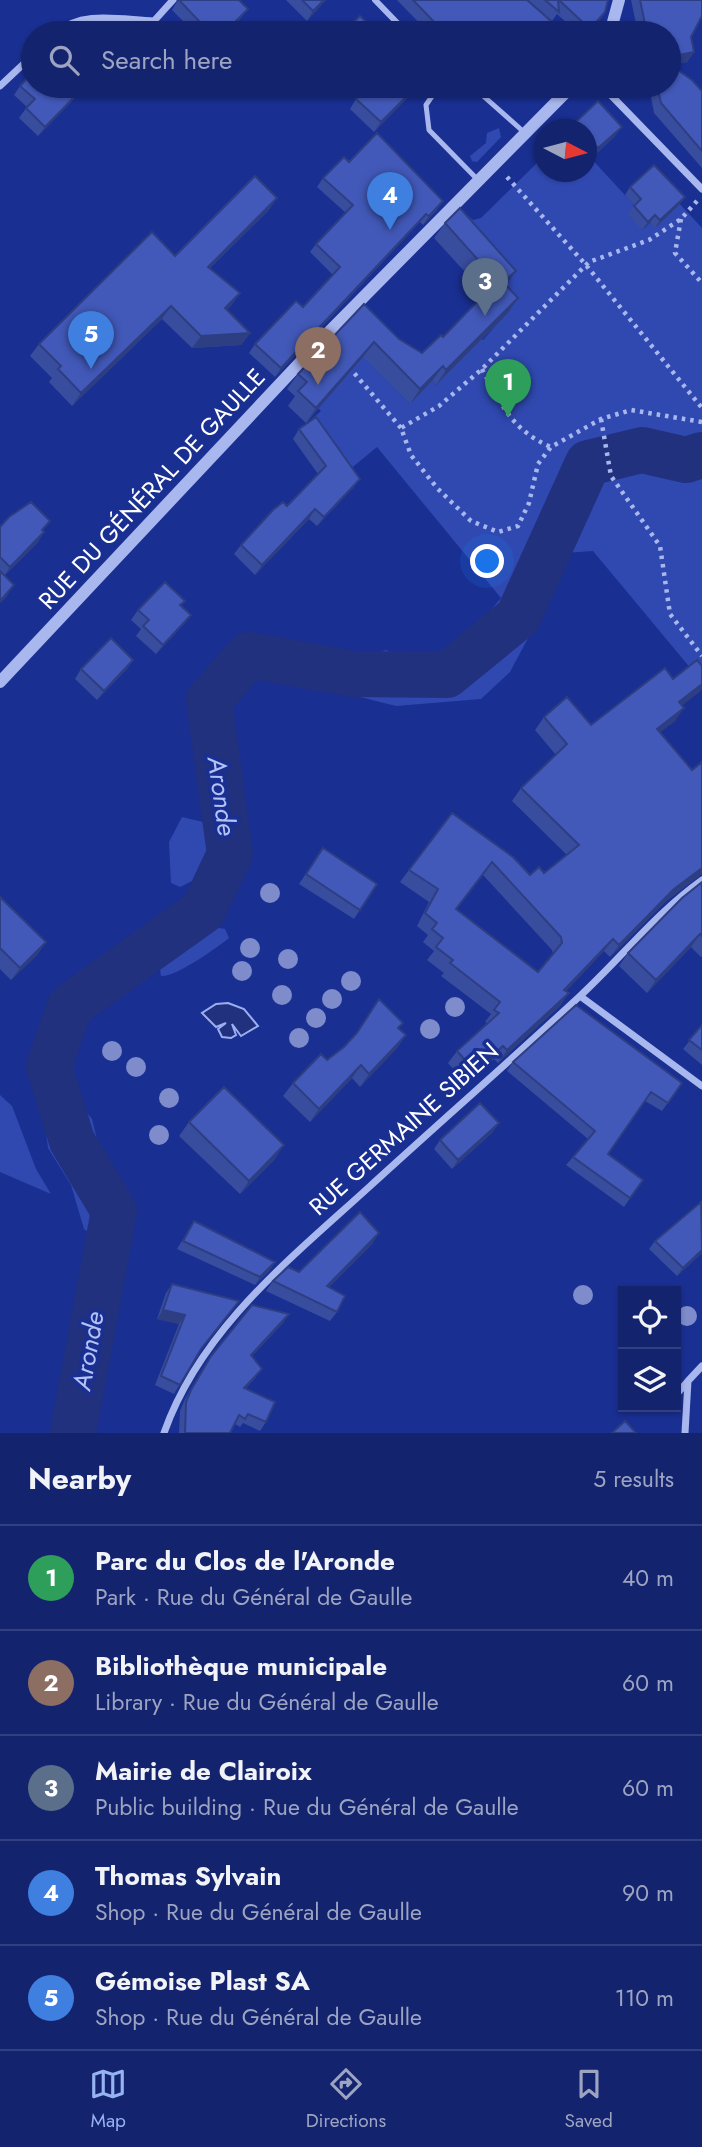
<!DOCTYPE html>
<html lang="en">
<head>
<meta charset="utf-8">
<style>
  :root { --surface:#13236e; --page:#1c2b73; --text:#f1f3f6; --muted:#9da4c2; --line:#324081; --accent:#95b2f1 }
  body { margin:0; font-family:Jost,sans-serif; background:var(--page); color:var(--text) }
  .controls { position:absolute; right:21px; bottom:21px; display:grid; overflow:hidden; border-radius:0px; box-shadow:0 2px 5px #0004 }
  .controls button { width:63px; height:63px; display:grid; place-items:center; padding:0; border:0; border-bottom:2px solid var(--line); background:var(--surface); color:var(--text); font:35px sans-serif }
  .compass { position:absolute; left:534px; top:119px; width:63px; height:63px; border-radius:50%; background:var(--surface); box-shadow:0 2px 5px #0004; rotate:96deg }
  .you { position:absolute; left:488px; top:562px; width:24px; height:24px; margin:-18px; border:5px solid #fff; border-radius:50%; background:#1a73e8; box-shadow:0 0 0 10px #1a73e833 }
  .badge { display:grid; place-items:center; width:46px; height:46px; border-radius:50%; background:var(--accent); color:#fff; font-size:23px; font-weight:700 }
  .pin { position:absolute; translate:-50% -58px; filter:drop-shadow(0 2px 4px #0008) }
  .pin::after { content:''; position:absolute; top:37px; width:24px; height:21px; background:inherit; clip-path:polygon(0 0,100% 0,50% 100%) }
  .list { margin:0; padding:0; list-style:none }
  h2 { display:flex; justify-content:space-between; align-items:center; height:91px; margin:0; padding:0 28px; font-size:30px }
  h2 small { font-size:23px; font-weight:400; color:var(--muted) }
  .list li { display:grid; grid-template-columns:46px 1fr auto; gap:21px; align-items:center; box-sizing:border-box; height:105px; padding:0 28px; border-top:2px solid var(--line) }
  .list b { display:block; font-size:26px; white-space:nowrap }
  .list p { margin:0; font-size:23px; white-space:nowrap; color:var(--muted) }
  .list em { font-size:23px; font-style:normal; color:var(--muted) }
  .icon { flex:none; width:38px; height:38px; fill:none; stroke:currentColor; stroke-width:2; stroke-linecap:round; stroke-linejoin:round }
  .map { position:relative; flex:none; width:702px; height:1433px; overflow:hidden }
  .search { position:absolute; background:var(--surface); box-shadow:0 2px 5px #0004; left:21px; right:21px; top:21px; height:77px; display:flex; align-items:center; gap:18px; box-sizing:border-box; padding:0 24px; border-radius:38px; color:var(--muted); font-size:26px }
  .sheet { height:616px; background:var(--surface) }
  nav { display:flex; justify-content:space-around; align-items:center; box-sizing:border-box; height:98px; border-top:2px solid var(--line); background:var(--surface); font-size:19px; color:var(--muted) }
  nav a { display:grid; justify-items:center; gap:4px }
  nav .on { color:var(--accent) }
  .map>svg:first-child { display:block }
  .green { fill:#3049b1 }
  .water { fill:#21317d; stroke:#9caef2; stroke-width:2 }
  .lines { fill:none; stroke-linecap:round; stroke-linejoin:round }
  .river { stroke:#21317d; stroke-width:46 }
  .path { stroke:#a9b7ef; stroke-width:4.5; stroke-dasharray:3.5 5; stroke-linecap:butt }
  .service { stroke:#a9b7ef; stroke-width:5 }
  .pedestrian { stroke:#a9b7ef; stroke-width:6 }
  .minor { stroke:#a9b7ef; stroke-width:7 }
  .tertiary { stroke:#a9b7ef; stroke-width:12 }
  .tree { fill:#7e8ccc }
  .wall { fill:#394d9f; fill-rule:evenodd }
  .shaded-wall { fill:#2e3e82 }
  .building { fill:#4259b9; stroke:#2e3e82; stroke-width:2; fill-rule:evenodd }
  .labels { text-anchor:middle; stroke-width:7; stroke-linejoin:round; paint-order:stroke }
  .street-label { font-size:24px; fill:#fff; stroke:#192f92 }
  .water-label { font-size:26px; font-style:italic; fill:#b5c2f6; stroke:#192f92 }
</style>
</head>
<body>
<div class="map">
<svg width="702" height="1433" viewBox="0 0 702 1433">
  <rect width="100%" height="100%" fill="#192f92"/>
  <!-- green -->
  <path class="green" d="M499,128L501,137L477,162L472,161L470,156L486,143L487,133Z
    M587,154L636,207L642,230L650,223L653,226L678,202L702,228V682L593,551L565,553L551,595L510,672L481,699L396,706L289,679L296,654L303,648L332,650L357,660L386,650L412,662L454,653L501,598L377,447L343,475L307,423L321,411L318,408L345,338L409,403L430,379L436,385L480,338L483,340L507,313L452,227L467,215L473,220L481,218L544,156V172H586Z
    M209,705L219,707L231,717V739L238,767L239,834L194,880L180,887L171,883L169,842L182,817L203,822L210,819C212,783 194,752 195,717Z
    M173,922L178,937L159,954L131,970L115,965L143,935Z
    M219,928L225,929L229,938C217,948 174,978 161,976L159,962L201,932Z
    M67,1059L76,1099L92,1119L104,1168L121,1194L127,1230L122,1238L117,1237C111,1220 110,1201 104,1184C97,1165 85,1149 75,1133C65,1115 61,1077 67,1059Z
    M0,1095L12,1106L36,1169L51,1194L0,1172Z
    M49,1117C56,1125 58,1136 63,1146C76,1169 112,1208 89,1233L84,1229L71,1185L48,1148L44,1119Z"/>
  <!-- water -->
  <path class="water" d="M228,1003L244,1009L258,1026L241,1036L232,1024L236,1035L231,1038L222,1037L218,1029L226,1023L216,1027L202,1013L216,1004Z"/>
  <g class="lines">
    <!-- river -->
    <path class="river" d="M73,1433L114,1211L72,1141L49,1066L70,1006L203,911L230,854L209,700L249,655L353,674L447,675L518,617L588,463L642,450L686,460L702,455"/>
    <!-- path -->
    <path class="path" d="M507,177L586,265L702,408
      M697,201L681,219L649,240L589,262L482,369L439,406L401,428L411,455L437,488L471,521L498,532L518,526L529,503L538,464L551,447L601,419L631,410L702,422
      M681,219L675,253L702,283
      M349,367L401,428
      M482,369C501,405 513,431 551,447
      M601,419L611,476L660,546L670,614L702,656"/>
    <!-- service -->
    <path class="service" d="M439,86L426,105L429,130L478,180
      M472,86L525,133"/>
    <!-- pedestrian -->
    <path class="pedestrian" d="M375,0L407,33"/>
    <!-- minor -->
    <path class="minor" d="M57,33C81,10 122,20 154,21L173,0
      M0,86L33,55
      M602,86L702,189
      M580,996L702,1086
      M676,1395L688,1381
      M664,1408L665,1407
      M164,1433C200,1330 290,1259 368,1188C438,1124 510,1061 580,996C621,958 656,913 702,880
      M685,1433L688,1381L702,1366"/>
    <!-- tertiary -->
    <path class="tertiary" d="M610,33L619,0
      M0,682L324,337L572,86"/>
  </g>
  <!-- trees -->
  <g class="tree">
    <circle cx="270" cy="893" r="10"/>
    <circle cx="250" cy="948" r="10"/>
    <circle cx="288" cy="959" r="10"/>
    <circle cx="242" cy="971" r="10"/>
    <circle cx="351" cy="981" r="10"/>
    <circle cx="282" cy="995" r="10"/>
    <circle cx="332" cy="999" r="10"/>
    <circle cx="455" cy="1007" r="10"/>
    <circle cx="316" cy="1018" r="10"/>
    <circle cx="430" cy="1029" r="10"/>
    <circle cx="299" cy="1038" r="10"/>
    <circle cx="112" cy="1051" r="10"/>
    <circle cx="136" cy="1067" r="10"/>
    <circle cx="169" cy="1098" r="10"/>
    <circle cx="159" cy="1135" r="10"/>
    <circle cx="583" cy="1295" r="10"/>
    <circle cx="687" cy="1316" r="10"/>
  </g>
  <!-- wall -->
  <path class="wall" d="M178,0H239L248,9L241,18L227,33H188L191,29L172,10Z
    M286,0H326L307,21Z
    M397,0H527L560,33H429Z
    M528,0H608L599,21L588,33H578L557,14L552,21Z
    M631,0H702L691,37L694,52L687,62L670,65L702,91V168L654,113L649,86H669V33H638Z
    M20,86H85L80,93L38,136L19,118L27,107L14,95Z
    M419,86L374,132L350,109L356,99Z
    M519,86H542L531,98Z
    M575,123L615,136L592,158L586,152V130H570Z
    M349,162L437,210L423,225L420,222L275,377L249,353L255,344L303,307L333,275L310,252L316,244L346,213L317,187L323,178Z
    M630,187L685,197L679,205L655,228L650,223L642,230L628,214L634,205L625,195Z
    M277,198L268,211L210,268L240,293L227,310L250,333L241,345L192,348L162,319L72,406L49,382L52,378L30,356L39,344L175,256Z
    M445,223L518,298L508,313L436,385L432,381L410,404L363,357L306,423L288,406L295,396L287,389L298,374L364,304L399,339L422,353L443,337L485,294L434,238Z
    M299,429L360,479L353,488L317,526L309,519L255,575L234,554L241,545L287,506L318,474L293,439Z
    M0,527L43,531L44,532L38,542L5,575L7,596L0,603Z
    M185,601L181,606L191,615L184,624L156,654L136,636L141,629L131,620L138,610Z
    M133,660L127,669L97,700L75,679L81,669Z
    M682,706L675,721L660,732L692,770L702,762V874L665,902L610,957L604,951L566,991L560,1006L498,1063L494,1059L466,1084L448,1063L457,1051L487,1023L485,1022L491,1014L441,976L444,973L427,960L434,951L423,942L428,935L417,926L429,902L400,882L452,813L530,875L544,873L567,855L512,801L521,788L556,755L535,730L544,717L591,725ZM483,875L552,950L553,954L538,972L457,909Z
    M323,848L377,884L354,919L299,884Z
    M702,882V956L701,957L691,947L647,993L619,966L628,953Z
    M0,897L46,942L37,955L11,980L0,969Z
    M702,1025V1065L683,1049Z
    M399,1029L406,1035L397,1048L360,1087L352,1078L310,1122L283,1096L293,1083L327,1060Z
    M513,1062L682,1083L662,1111L645,1101L608,1154L643,1180L624,1207L566,1165L588,1139L507,1071Z
    M189,1122L275,1159L240,1194L179,1136Z
    M499,1123L492,1133L452,1169L434,1149L440,1140Z
    M194,1221L275,1262L270,1270L255,1285L177,1249Z
    M655,1241L702,1253L677,1276L649,1249Z
    M373,1243L329,1287L337,1312L330,1321L266,1291L273,1281L299,1272Z
    M172,1284L239,1301L199,1352L174,1394L155,1385L179,1324L157,1319L166,1293Z
    M284,1322L252,1356L256,1377L246,1388L266,1422L260,1431L243,1423L240,1427L235,1424L230,1433H179L180,1411L185,1399L211,1356Z"/>
  <!-- shaded-wall -->
  <path class="shaded-wall" d="M324,0H326L307,21L313,11Z
    M248,9L241,18L227,33H224Z
    M605,12L599,21L587,33L590,29Z
    M694,52L687,62L669,65V57Z
    M85,86L80,93L38,136L45,127Z
    M417,86H419L374,132L381,122Z
    M622,127L615,136L592,158L598,148Z
    M685,197L679,205L655,228L660,220Z
    M277,198L268,211L199,279L208,267Z
    M443,201L437,210L423,225L429,216Z
    M426,214L420,222L275,377L281,368Z
    M655,215L650,223L642,230L648,222Z
    M516,271L506,286L503,282Z
    M240,293L232,305L216,320L225,308Z
    M518,298L508,313L436,385L446,370Z
    M171,306L162,319L72,406L81,393Z
    M250,333L241,345L192,348L201,336Z
    M374,342L363,357L306,423L316,408Z
    M443,366L432,381L410,404L420,389Z
    M360,479L353,488L317,526L324,517Z
    M315,509L309,519L255,575L262,565Z
    M44,532L38,542L4,576L10,567Z
    M14,585L7,596L0,603V601Z
    M191,615L184,624L156,654L163,645Z
    M133,660L127,669L97,700L104,691Z
    M702,684V690L670,715L679,702Z
    M684,708L675,721L649,741L657,729Z
    M702,868V874L665,902L610,957L619,945L674,889Z
    M700,934L691,947L647,993L656,980Z
    M613,939L604,951L555,1003L564,990Z
    M46,942L37,955L11,980L20,968Z
    M569,993L560,1006L498,1063L507,1050Z
    M406,1035L397,1048L360,1087L369,1074Z
    M503,1046L494,1059L466,1084L475,1071Z
    M361,1065L352,1078L310,1122L319,1109Z
    M499,1123L492,1133L452,1169L458,1160Z
    M284,1145L275,1159L240,1194L249,1181Z
    M379,1233L373,1243L320,1296L327,1286Z
    M702,1250V1253L677,1276L683,1268Z
    M275,1262L270,1270L255,1285L260,1277Z
    M163,1310L185,1315L179,1324L157,1319Z
    M289,1314L284,1322L245,1363L251,1355Z"/>
  <!-- building -->
  <path class="building" d="M179,0H239L248,9L224,33H194L190,30L199,21Z
    M302,0H324L313,11Z
    M413,0H527L560,29V33H481L474,27L468,33H437L441,29Z
    M545,0H558L559,12Z
    M559,0H608L605,12L590,29Z
    M640,0H702V16L691,37L694,52L669,57V33H647Z
    M360,16L378,33H343Z
    M669,64L692,80L702,91V151L661,103L657,86H669Z
    M33,72V86H85L45,127L26,108L35,99L20,86Z
    M369,86H417L381,122L356,99Z
    M598,101L622,127L598,148L586,136V130H581L575,123Z
    M377,133L443,201L429,216L426,214L281,368L255,344L296,301L303,307L340,267L316,244L353,205L323,178L344,157L349,162Z
    M654,165L685,197L660,220L655,215L648,222L634,206L641,199L630,187Z
    M255,176L277,198L208,267L240,293L225,308L250,333L201,336L171,306L81,393L58,369L61,366L39,344L152,232L175,256Z
    M460,208L516,271L503,282L518,298L446,370L443,366L420,389L374,342L316,408L298,391L307,382L298,374L364,304L399,339L422,353L441,335L443,337L497,281L445,223Z
    M316,417L360,479L324,517L315,509L262,565L241,545L273,510L283,502L287,506L326,466L299,429Z
    M31,502L50,521L42,530L44,532L10,567L0,557V527L9,517Z
    M0,571L14,585L0,601Z
    M165,582L185,601L180,605L191,615L163,645L143,626L149,620L138,610Z
    M111,638L133,660L104,691L81,669Z
    M697,660L702,666V684L679,702L684,708L657,729L692,770L702,762V868L674,889L619,945L613,939L564,990L569,993L507,1050L503,1046L475,1071L457,1051L499,1013L494,1010L500,1002L450,963L453,960L436,947L443,938L432,929L437,923L425,913L438,889L409,870L452,813L513,857L530,875L539,867L544,873L579,845L521,788L567,744L544,717L567,697L591,725L665,668L673,679ZM492,862L561,937L562,943L538,972L456,909Z
    M323,848L377,884L360,910L306,874Z
    M702,882V936L700,934L656,980L628,953L682,898Z
    M0,897L46,942L20,968L0,948Z
    M379,999L403,1023L398,1028L406,1035L369,1074L361,1065L319,1109L293,1083L321,1054L327,1060L344,1047L357,1033Z
    M576,1005L682,1083L668,1103L651,1092L608,1154L643,1180L630,1198L573,1157L595,1131L513,1062Z
    M702,1025V1050L689,1040Z
    M224,1087L284,1145L249,1181L189,1122Z
    M480,1103L499,1123L458,1160L440,1140Z
    M701,1202L702,1250L683,1268L655,1241Z
    M360,1212L379,1233L327,1286L345,1296L337,1312L273,1281L288,1267L299,1272Z
    M194,1221L275,1262L260,1277L183,1241Z
    M172,1284L239,1301L201,1349L180,1385L161,1376L185,1315L163,1310Z
    M252,1305L289,1314L251,1355L262,1369L244,1388L275,1402L266,1422L248,1414L245,1419L239,1415L230,1433H185L186,1402L191,1390L211,1356Z
    M625,1421L636,1433H612Z"/>
  <g class="labels">
    <!-- street labels -->
    <g class="street-label">
      <text transform="translate(152 489) rotate(-47)" y="8">RUE DU GÉNÉRAL DE GAULLE</text>
      <text transform="translate(404 1129) rotate(-42)" y="8">RUE GERMAINE SIBIEN</text>
    </g>
    <!-- water labels -->
    <g class="water-label">
      <text transform="translate(222 796) rotate(82)" y="9">Aronde</text>
      <text transform="translate(88 1351) rotate(-80)" y="9">Aronde</text>
    </g>
  </g>
</svg>
<div class="controls">
<button><svg class="icon" aria-label="locate" viewBox="0 0 24 24"><circle cx="12" cy="12" r="6"/><path d="M12 2v4M12 18v4M2 12h4M18 12h4"/></svg></button>
<button><svg class="icon" aria-label="layers" viewBox="0 0 24 24"><path d="M12 4l9 5-9 5-9-5zM3 14l9 5 9-5"/></svg></button>
</div>
<svg class="compass" viewBox="-18 -18 36 36"><path d="M0-13l5 13h-10z" fill="#e53935"/><path d="M0 13l5-13h-10z" fill="#9da4c2"/></svg>
<div class="you"></div>
<div class="pin badge" style="left:508px;top:417px;background:#2e9e5b">1</div>
<div class="pin badge" style="left:318px;top:385px;background:#8d6e63">2</div>
<div class="pin badge" style="left:485px;top:316px;background:#5c6f8a">3</div>
<div class="pin badge" style="left:390px;top:230px;background:#3f7fe0">4</div>
<div class="pin badge" style="left:91px;top:369px;background:#3f7fe0">5</div>
<div class="search"><svg class="icon" aria-label="search" viewBox="0 0 24 24"><circle cx="10" cy="10" r="6"/><path d="M15 15l6 6"/></svg>Search here</div>
</div>
<section class="sheet">
<h2>Nearby<small>5 results</small></h2>
<ul class="list">
<li><span class="badge" style="background:#2e9e5b">1</span><div><b>Parc du Clos de l'Aronde</b><p>Park · Rue du Général de Gaulle</p></div><em>40 m</em></li>
<li><span class="badge" style="background:#8d6e63">2</span><div><b>Bibliothèque municipale</b><p>Library · Rue du Général de Gaulle</p></div><em>60 m</em></li>
<li><span class="badge" style="background:#5c6f8a">3</span><div><b>Mairie de Clairoix</b><p>Public building · Rue du Général de Gaulle</p></div><em>60 m</em></li>
<li><span class="badge" style="background:#3f7fe0">4</span><div><b>Thomas Sylvain</b><p>Shop · Rue du Général de Gaulle</p></div><em>90 m</em></li>
<li><span class="badge" style="background:#3f7fe0">5</span><div><b>Gémoise Plast SA</b><p>Shop · Rue du Général de Gaulle</p></div><em>110 m</em></li>
</ul>
</section>
<nav>
<a class="on"><svg class="icon" aria-label="map" viewBox="0 0 24 24"><path d="M3 6l6-2 6 2 6-2v14l-6 2-6-2-6 2zM9 4v14M15 6v14"/></svg>Map</a>
<a><svg class="icon" aria-label="directions" viewBox="0 0 24 24"><path d="M12 3l9 9-9 9-9-9zM9 14v-3h6M13 9l2 2-2 2"/></svg>Directions</a>
<a><svg class="icon" aria-label="saved" viewBox="0 0 24 24"><path d="M7 4h10v16l-5-4-5 4z"/></svg>Saved</a>
</nav>
</body>
</html>
